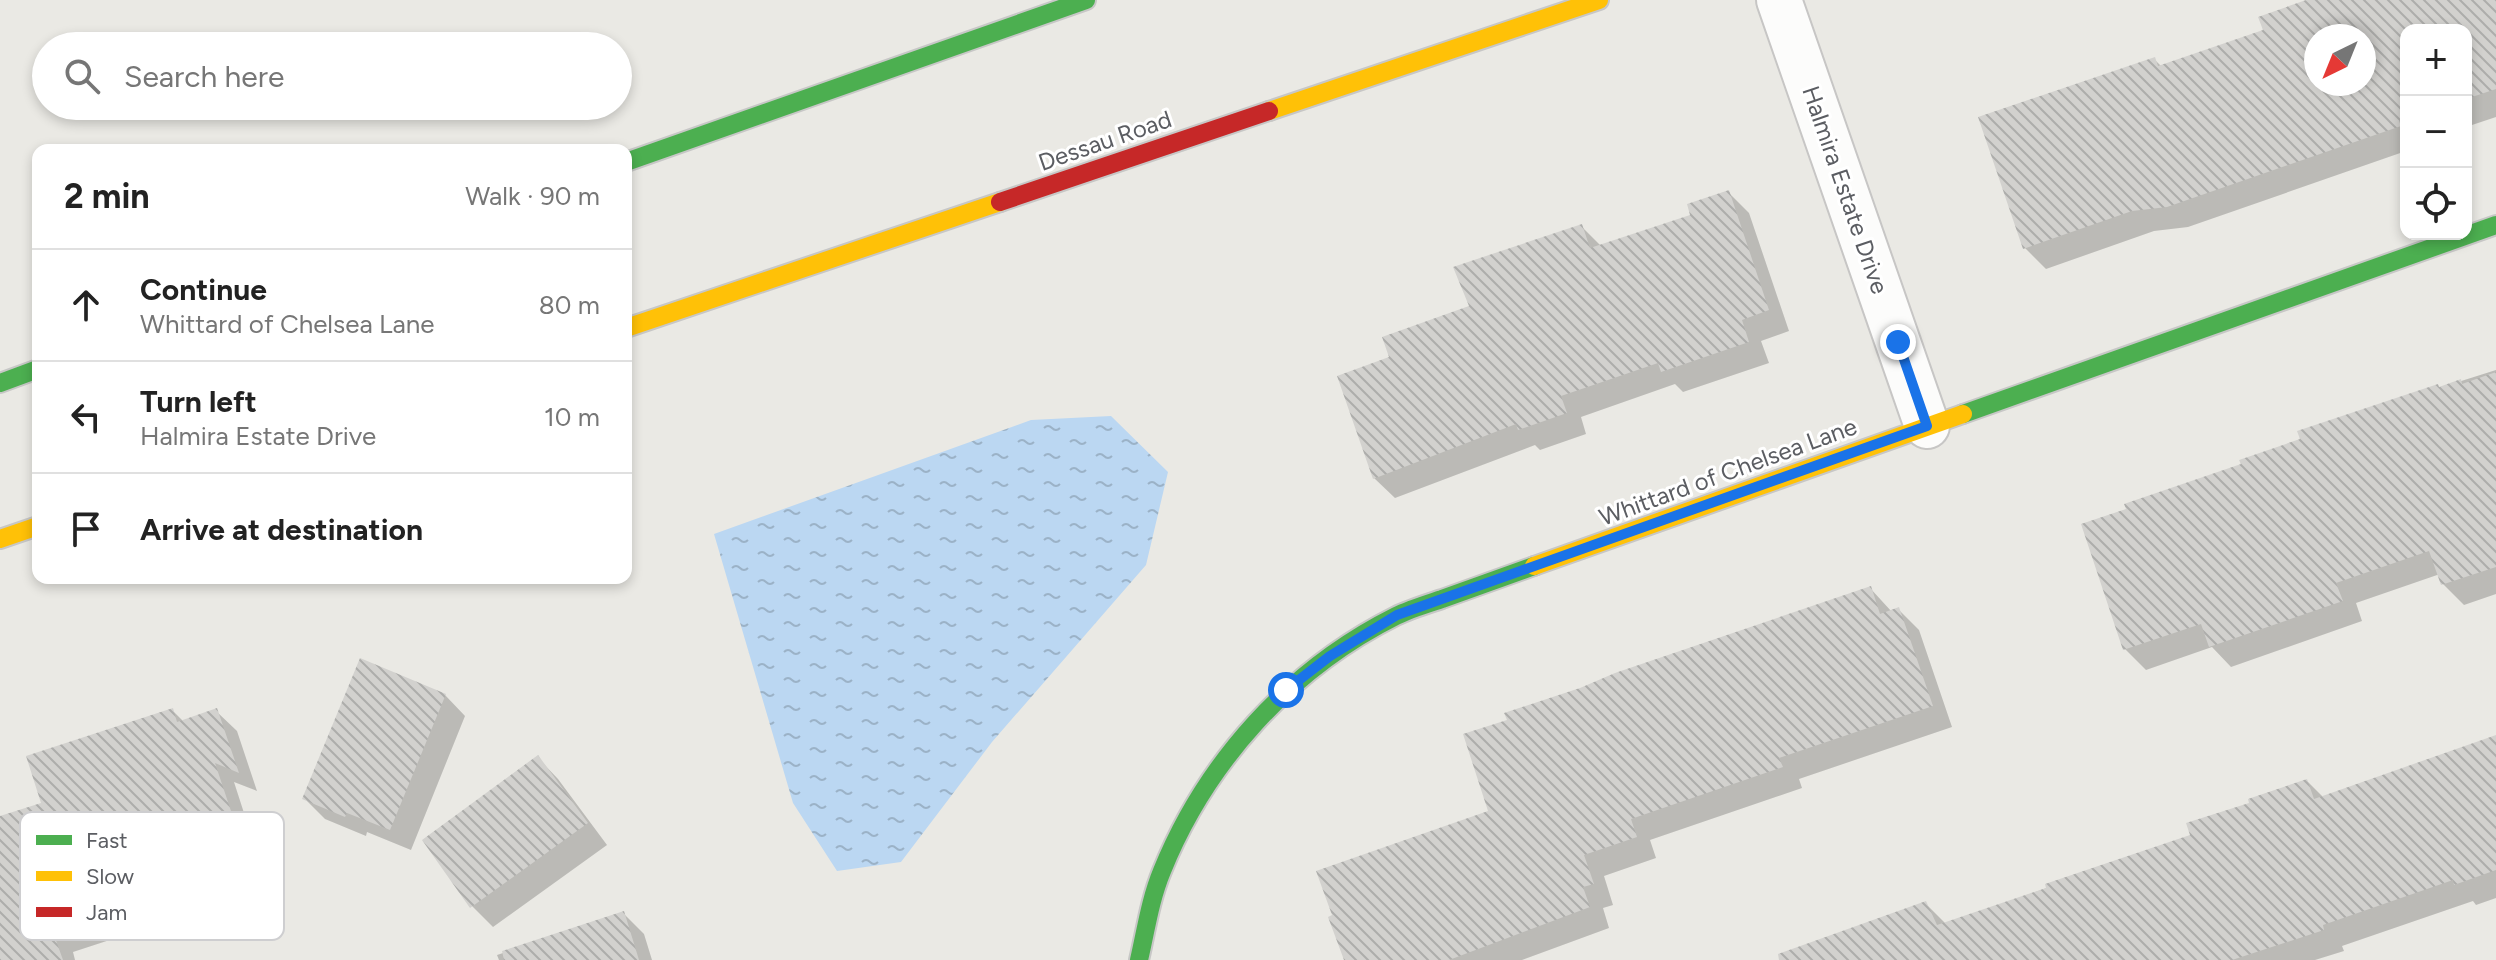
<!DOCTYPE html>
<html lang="en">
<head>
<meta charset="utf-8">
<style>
  :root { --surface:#fff; --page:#f2f2f2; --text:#222; --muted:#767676; --line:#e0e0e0 }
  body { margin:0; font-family:Figtree,sans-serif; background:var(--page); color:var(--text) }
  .controls { position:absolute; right:24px; top:24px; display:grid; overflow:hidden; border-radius:16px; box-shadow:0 4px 12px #0003 }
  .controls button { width:72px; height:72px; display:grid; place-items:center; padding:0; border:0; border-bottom:2px solid var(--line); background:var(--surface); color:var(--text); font:40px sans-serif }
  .compass { position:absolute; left:2304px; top:24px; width:72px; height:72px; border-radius:50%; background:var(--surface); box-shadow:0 4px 12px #0003; rotate:223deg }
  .stop { position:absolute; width:24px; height:24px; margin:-18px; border:6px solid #1a73e8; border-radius:50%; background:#fff }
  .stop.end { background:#1a73e8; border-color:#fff; box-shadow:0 2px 8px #0008 }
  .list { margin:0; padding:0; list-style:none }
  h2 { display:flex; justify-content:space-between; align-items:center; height:104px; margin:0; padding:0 32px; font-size:34px }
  h2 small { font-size:26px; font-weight:400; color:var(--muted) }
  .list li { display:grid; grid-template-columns:52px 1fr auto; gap:24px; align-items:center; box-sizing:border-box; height:112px; padding:0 32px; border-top:2px solid var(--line) }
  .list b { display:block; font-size:30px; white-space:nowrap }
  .list p { margin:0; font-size:26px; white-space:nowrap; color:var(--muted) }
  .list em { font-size:26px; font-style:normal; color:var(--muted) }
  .icon { flex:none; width:44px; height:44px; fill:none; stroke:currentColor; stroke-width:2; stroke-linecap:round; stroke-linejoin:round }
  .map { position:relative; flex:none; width:2496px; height:960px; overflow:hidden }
  .search { position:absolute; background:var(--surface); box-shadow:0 4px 12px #0003; left:32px; top:32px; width:600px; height:88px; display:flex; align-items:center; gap:20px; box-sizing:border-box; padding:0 28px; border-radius:44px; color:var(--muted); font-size:30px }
  .panel { position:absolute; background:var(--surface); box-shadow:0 4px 12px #0003; left:32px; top:144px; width:600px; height:440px; border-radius:16px }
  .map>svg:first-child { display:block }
  .water { fill:url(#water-ripples) }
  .shadow { fill:#0003; fill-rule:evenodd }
  .building { fill:url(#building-back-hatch); fill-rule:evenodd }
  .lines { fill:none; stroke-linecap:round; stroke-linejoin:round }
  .street-casing { stroke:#c7c6c5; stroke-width:48 }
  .fast-casing { stroke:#c7c7c6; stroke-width:22 }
  .slow-casing { stroke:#c7c7c6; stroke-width:22 }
  .jam-casing { stroke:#c7c7c6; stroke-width:22 }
  .street { stroke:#fcfcfb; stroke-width:44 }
  .fast { stroke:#4caf50; stroke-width:18 }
  .slow { stroke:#ffc107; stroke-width:18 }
  .jam { stroke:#c62828; stroke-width:18 }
  .route { stroke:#1a73e8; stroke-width:10 }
  .labels { text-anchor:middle; stroke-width:6; stroke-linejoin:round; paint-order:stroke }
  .street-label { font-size:24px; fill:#5b5d62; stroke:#fff }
  .key { fill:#fff; stroke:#ceced0; stroke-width:2 }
  .key-label { font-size:22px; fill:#5b5d62 }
</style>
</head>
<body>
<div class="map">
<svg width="2496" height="960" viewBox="0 0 2496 960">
  <defs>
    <pattern id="water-ripples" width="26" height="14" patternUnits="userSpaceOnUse" patternTransform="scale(2)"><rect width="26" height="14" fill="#bbd7f2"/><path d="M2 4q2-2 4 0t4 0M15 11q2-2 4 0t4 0" fill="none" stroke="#9bb2c7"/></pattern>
    <pattern id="building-back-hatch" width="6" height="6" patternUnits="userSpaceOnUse" patternTransform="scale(2)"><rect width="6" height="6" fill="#d2d1ce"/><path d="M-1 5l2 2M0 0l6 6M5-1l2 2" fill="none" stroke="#adadab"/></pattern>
  </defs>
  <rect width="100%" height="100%" fill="#eae9e4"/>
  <!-- water -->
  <path class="water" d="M1111,416L1168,472L1146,565L992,742L901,862L837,871L793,803L714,534L1031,420Z"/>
  <!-- shadow -->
  <path class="shadow" d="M2312,0H2496V117L2466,127V30H2406V151L2188,227L2154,231L2046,269L2025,248L2154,59L2162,67L2265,31ZM2316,36H2364V84H2316Z
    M1728,192L1749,213L1789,331L1761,341L1769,363L1683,392L1675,384L1581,417L1586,434L1540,450L1535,445L1395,498L1374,478L1392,359L1471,307L1581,226L1602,247L1693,216Z
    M2496,370V594L2464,605L2443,584L2440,574L2356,603L2362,621L2231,667L2212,647L2146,670L2125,649L2083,526L2244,465L2303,440L2300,432Z
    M1870,588L1892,612L1898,609L1919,630L1952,727L1799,779L1802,788L1650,840L1656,858L1604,876L1613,905L1603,908L1609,928L1522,960H1346L1491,812Z
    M445,695L465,716L411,850L367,832L366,836L325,819L304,798Z
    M172,710L184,722L216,711L237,731L257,791L234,782L254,844L163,874L177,918L73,952L75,960H0V818L44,804Z
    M2496,737V898L2476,905L2473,901L2342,946L2344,951L2315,960H1806L1925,903L1946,924L2192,836L2251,804L2307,781L2323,797Z
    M538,758L558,779L607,845L493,927L472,906Z
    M624,914L644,934L652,960H499L497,955Z"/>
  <!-- building -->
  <path class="building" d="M2306,0H2496V89L2466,99V30H2406V119L2399,121L2401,126L2167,207L2132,211L2023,249L1978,117L2155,57L2158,66L2263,30L2258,17ZM2316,36H2364V84H2316Z
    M1729,190L1769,310L1742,320L1749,342L1661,372L1658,363L1561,396L1567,413L1518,430L1516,424L1373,479L1337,376L1389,357L1382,337L1469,306L1453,267L1582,224L1590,248L1690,215L1687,204Z
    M2496,372V567L2441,585L2429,551L2336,583L2343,601L2209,647L2201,624L2123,650L2081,524L2126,509L2124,504L2241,464L2239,460L2300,439L2297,431L2438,384L2439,387L2461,379L2462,384Z
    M1871,586L1880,614L1899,607L1933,706L1779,758L1783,767L1631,819L1637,837L1584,855L1594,884L1583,887L1590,907L1449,960H1344L1328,917L1332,915L1316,871L1488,811L1463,734L1507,720L1504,713L1580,688L1615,673Z
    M360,658L446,694L390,830L347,813L345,817L302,799Z
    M173,708L177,722L217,708L239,773L215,763L235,823L143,853L158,898L53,932L63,960H0V816L41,803L26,756Z
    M2496,735V870L2454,885L2453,880L2323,925L2324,930L2232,960H1779L1778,954L1926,901L1937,925L2046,888L2045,884L2190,835L2186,823L2249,803L2248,799L2307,779L2314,799Z
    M538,755L588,823L470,908L422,840Z
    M624,911L639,960H504L502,951Z"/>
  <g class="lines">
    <!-- street casing -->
    <g class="street-casing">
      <path id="street" d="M1779,0L1927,426"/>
    </g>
    <!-- fast casing -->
    <g class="fast-casing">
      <path id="fast" d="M626,162L1086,0
        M0,383L38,369
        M1963,414L2496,225
        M1139,960C1146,930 1150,900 1162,871C1206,762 1290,669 1396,616C1410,609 1427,604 1442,599C1472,588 1503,577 1534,566"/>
    </g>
    <!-- slow casing -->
    <g class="slow-casing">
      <path id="slow" d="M1269,111L1599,0
        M626,328L1000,202
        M0,539L38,526
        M1534,566L1963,414"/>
    </g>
    <!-- jam casing -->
    <g class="jam-casing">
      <path id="jam" d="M1000,202L1269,111"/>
    </g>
    <!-- street -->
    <use href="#street" class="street"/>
    <!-- fast -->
    <use href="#fast" class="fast"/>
    <!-- slow -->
    <use href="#slow" class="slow"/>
    <!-- jam -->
    <use href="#jam" class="jam"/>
  </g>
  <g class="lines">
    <!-- route -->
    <path class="route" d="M1286,690L1330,656L1397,615L1927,426L1898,342"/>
  </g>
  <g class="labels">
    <!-- street labels -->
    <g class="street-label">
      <text transform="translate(1105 141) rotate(-19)" y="8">Dessau Road</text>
      <text transform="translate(1845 190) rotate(71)" y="8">Halmira Estate Drive</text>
      <text transform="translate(1728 472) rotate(-20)" y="8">Whittard of Chelsea Lane</text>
    </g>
  </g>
  <!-- legend -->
  <rect x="20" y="812" width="264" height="128" rx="12" class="key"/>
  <rect x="36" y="835" width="36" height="10" fill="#4caf50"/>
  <rect x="36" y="871" width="36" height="10" fill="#ffc107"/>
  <rect x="36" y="907" width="36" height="10" fill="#c62828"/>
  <g class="key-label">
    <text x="86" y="848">Fast</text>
    <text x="86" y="884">Slow</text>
    <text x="86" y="920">Jam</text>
  </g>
</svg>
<div class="controls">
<button>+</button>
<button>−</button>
<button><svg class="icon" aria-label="locate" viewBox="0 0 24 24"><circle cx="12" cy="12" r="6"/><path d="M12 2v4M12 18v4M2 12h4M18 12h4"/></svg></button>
</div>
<svg class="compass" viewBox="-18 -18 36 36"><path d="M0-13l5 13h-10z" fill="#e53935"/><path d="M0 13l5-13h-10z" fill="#767676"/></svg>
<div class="stop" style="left:1286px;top:690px"></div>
<div class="stop end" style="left:1898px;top:342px"></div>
<div class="search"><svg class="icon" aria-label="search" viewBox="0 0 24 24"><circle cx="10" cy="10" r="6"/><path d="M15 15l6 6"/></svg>Search here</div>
<section class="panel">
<h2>2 min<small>Walk · 90 m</small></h2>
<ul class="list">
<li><svg class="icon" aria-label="ahead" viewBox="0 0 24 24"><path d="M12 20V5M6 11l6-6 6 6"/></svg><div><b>Continue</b><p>Whittard of Chelsea Lane</p></div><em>80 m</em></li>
<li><svg class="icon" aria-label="left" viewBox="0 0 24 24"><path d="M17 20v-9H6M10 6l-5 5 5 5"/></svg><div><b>Turn left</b><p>Halmira Estate Drive</p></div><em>10 m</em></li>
<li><svg class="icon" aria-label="arrive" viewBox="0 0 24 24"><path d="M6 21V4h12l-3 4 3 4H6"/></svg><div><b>Arrive at destination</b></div></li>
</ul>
</section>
</div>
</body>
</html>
